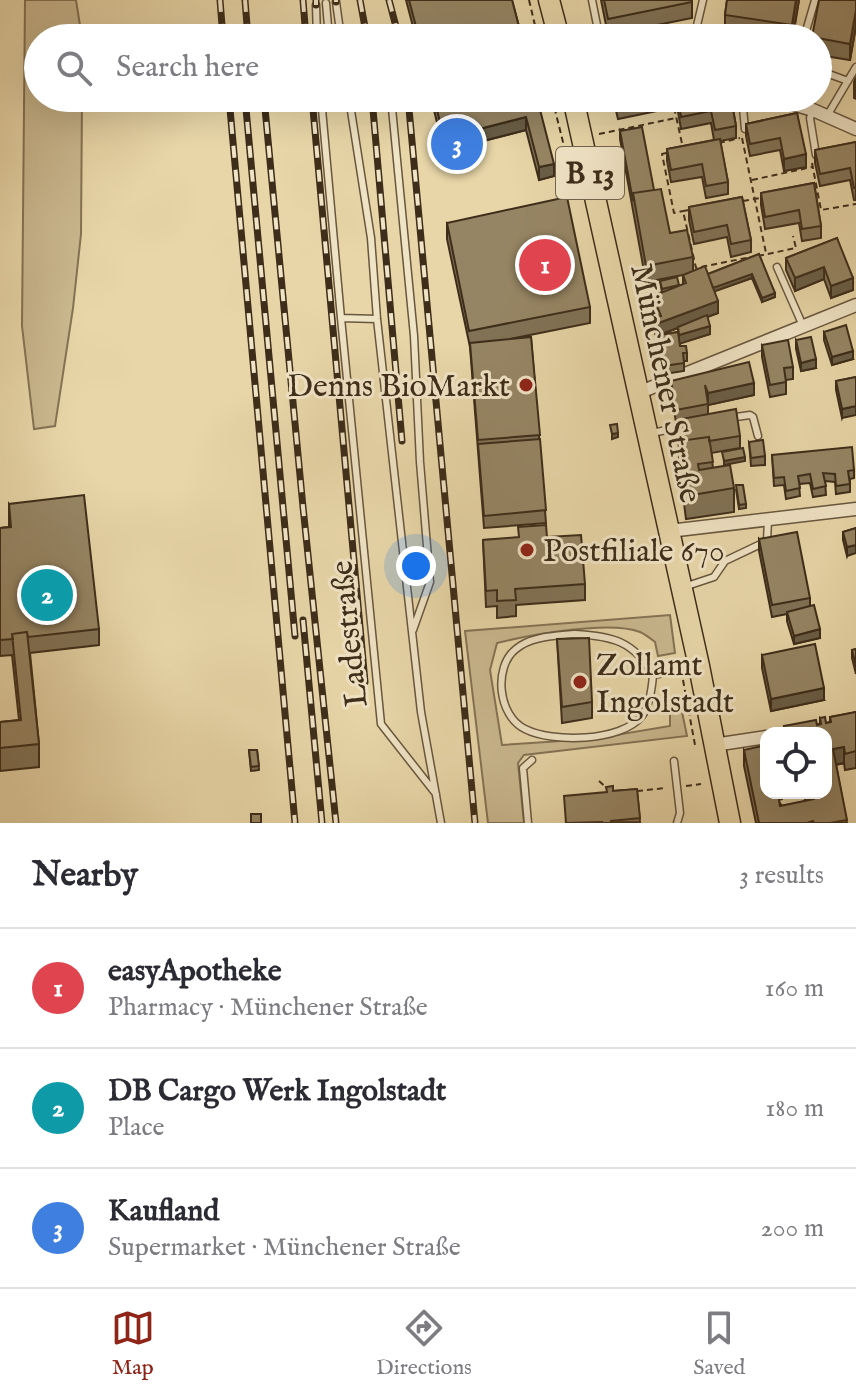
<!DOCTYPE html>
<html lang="en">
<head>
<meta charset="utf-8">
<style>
  :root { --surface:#fff; --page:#f7f7f7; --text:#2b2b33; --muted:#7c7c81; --line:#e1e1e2; --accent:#8f2418 }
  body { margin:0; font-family:"IM FELL English",serif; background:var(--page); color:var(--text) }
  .controls { position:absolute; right:24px; bottom:24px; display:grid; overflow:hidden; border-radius:16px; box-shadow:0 8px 32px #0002 }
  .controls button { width:72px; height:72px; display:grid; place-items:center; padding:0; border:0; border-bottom:2px solid var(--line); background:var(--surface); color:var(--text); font:40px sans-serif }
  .you { position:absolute; left:416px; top:566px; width:28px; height:28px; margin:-20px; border:6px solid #fff; border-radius:50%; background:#1a73e8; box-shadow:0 0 0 12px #1a73e833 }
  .badge { display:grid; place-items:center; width:52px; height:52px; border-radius:50%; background:var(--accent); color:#fff; font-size:26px; font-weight:700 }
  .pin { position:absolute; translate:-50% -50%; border:4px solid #fff; box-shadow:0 2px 8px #0006 }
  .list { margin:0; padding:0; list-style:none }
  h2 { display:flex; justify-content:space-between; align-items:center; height:104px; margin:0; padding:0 32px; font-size:34px }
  h2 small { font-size:26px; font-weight:400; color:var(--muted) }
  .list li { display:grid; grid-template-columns:52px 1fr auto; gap:24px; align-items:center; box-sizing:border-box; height:120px; padding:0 32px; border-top:2px solid var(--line) }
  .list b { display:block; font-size:30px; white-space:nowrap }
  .list p { margin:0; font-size:26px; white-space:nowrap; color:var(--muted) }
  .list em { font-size:26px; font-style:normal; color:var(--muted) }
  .icon { flex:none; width:44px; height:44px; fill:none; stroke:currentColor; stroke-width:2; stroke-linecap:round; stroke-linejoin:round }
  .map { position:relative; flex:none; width:856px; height:823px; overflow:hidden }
  .search { position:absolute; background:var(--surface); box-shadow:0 8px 32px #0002; left:24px; right:24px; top:24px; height:88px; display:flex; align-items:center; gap:20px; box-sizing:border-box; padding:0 28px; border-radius:44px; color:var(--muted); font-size:30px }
  .sheet { height:464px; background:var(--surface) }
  nav { display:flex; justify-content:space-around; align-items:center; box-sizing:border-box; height:112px; border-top:2px solid var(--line); background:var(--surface); font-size:22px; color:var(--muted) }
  nav a { display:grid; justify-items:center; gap:4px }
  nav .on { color:var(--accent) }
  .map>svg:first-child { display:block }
  .green { fill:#cbb990; stroke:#847355; stroke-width:2 }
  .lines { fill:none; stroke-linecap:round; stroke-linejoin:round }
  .service-casing { stroke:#68573e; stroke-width:9 }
  .minor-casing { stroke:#68573e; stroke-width:15 }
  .primary-casing { stroke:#3d2d1a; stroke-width:23 }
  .path { stroke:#3d2d1a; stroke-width:2; stroke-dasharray:6 4; stroke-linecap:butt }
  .service { stroke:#f0e4c6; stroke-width:6 }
  .minor { stroke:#f0e4c6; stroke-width:12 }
  .primary { stroke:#e8d6a8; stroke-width:20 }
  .rail-casing { stroke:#3d2d1a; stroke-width:7 }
  .rail { stroke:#f0e4c6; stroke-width:4; stroke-dasharray:12; stroke-linecap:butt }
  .wall { fill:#817256; stroke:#3d2d1a; stroke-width:2 }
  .shaded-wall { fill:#695d46; stroke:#3d2d1a; stroke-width:2 }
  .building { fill:#968564; stroke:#3d2d1a; stroke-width:2 }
  .poi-dot { fill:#8f2418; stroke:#f0e4c6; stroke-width:3 }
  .labels { text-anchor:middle; stroke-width:6; stroke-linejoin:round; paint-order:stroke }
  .shield { fill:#f0e4c6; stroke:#73644e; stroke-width:2 }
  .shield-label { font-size:30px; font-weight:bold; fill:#3d2d1a }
  .street-label { font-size:32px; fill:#3d2d1a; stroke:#f0e4c6 }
  .poi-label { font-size:32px; fill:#3d2d1a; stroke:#f0e4c6; text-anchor:start }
</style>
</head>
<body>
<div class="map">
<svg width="856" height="823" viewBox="0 0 856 823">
  <rect width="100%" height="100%" fill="#e8d6a8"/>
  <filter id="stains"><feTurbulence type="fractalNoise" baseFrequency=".0025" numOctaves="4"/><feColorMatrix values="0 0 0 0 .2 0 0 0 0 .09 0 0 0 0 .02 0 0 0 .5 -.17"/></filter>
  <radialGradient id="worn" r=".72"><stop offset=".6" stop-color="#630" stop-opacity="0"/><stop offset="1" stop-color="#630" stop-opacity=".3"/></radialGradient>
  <!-- green -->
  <path class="green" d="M25,0H76L82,38H38V98H82L81,234L73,308L55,426L34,429L22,326Z
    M670,615L675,653L658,656L655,642C651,639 645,634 640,632C609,620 529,635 497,643L490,670L502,745L592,739L670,726V698L679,697L687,736L524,755L518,763L524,823H488L465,631Z"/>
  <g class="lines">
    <!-- service casing -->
    <g class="service-casing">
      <path id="service" d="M592,0L597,25L605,38
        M336,2L341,38
        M326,3L329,38
        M316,5L317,38
        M694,38L703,0
        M804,38L815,0
        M818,70L848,81
        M321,98L341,318
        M349,98L371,238L377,319L421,712L441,823
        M391,98L414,336L420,462L430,582L413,630
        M742,98L745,129
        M813,110L810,118L816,155
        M827,116L856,67
        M777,267L803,326
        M377,319L341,318L381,724L436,794
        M729,418L750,415L753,417L758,436
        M651,433L683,427
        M687,586L714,577L725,561L767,541L768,520
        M575,634C612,636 634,641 653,675C652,688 650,705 642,716C621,742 552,743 525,729C498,716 493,667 516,649C531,636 556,636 575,634Z
        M653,675L695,667
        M674,761L680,813L677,823
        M528,823L523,768L532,760"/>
    </g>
    <!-- minor casing -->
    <g class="minor-casing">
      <path id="minor" d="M773,98L813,110L856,129
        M638,393L856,305
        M669,531L856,509
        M714,745L766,737"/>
    </g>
    <!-- primary casing -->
    <g class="primary-casing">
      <path id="primary" d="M549,0L559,38
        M573,98L699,666L730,823"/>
    </g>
    <!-- path -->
    <path class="path" d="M529,0L538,38
      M552,98L575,190
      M672,98L683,148
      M599,134L676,118
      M742,138L766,253
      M719,143L740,138
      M666,153L662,154L674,213L683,211
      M812,163L821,210L856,204
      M752,180L812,167
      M743,201L760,198
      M689,210L683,211L696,268L751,257
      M758,256L796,248L793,236
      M634,289L659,284
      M683,680L695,745
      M599,781L608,789
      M686,786L701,784
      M637,791L666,788"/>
    <!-- service -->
    <use href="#service" class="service"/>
    <!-- minor -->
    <use href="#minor" class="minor"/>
    <!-- primary -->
    <use href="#primary" class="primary"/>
    <!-- rail casing -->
    <g class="rail-casing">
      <path id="rail" d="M220,0L223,38
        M245,0L248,38
        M303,0L306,38
        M316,0V5
        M336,0V2
        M360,0L367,38
        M389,0L399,38
        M229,98L295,823
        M245,98L295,636
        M264,98L303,507L336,823
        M312,98L365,682
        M372,98L402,441
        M408,98L475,823
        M303,620L322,823"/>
    </g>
    <!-- rail -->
    <use href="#rail" class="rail"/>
  </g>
  <!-- wall -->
  <path class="wall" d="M406,0H512L522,38H416Z
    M601,0H692V18L608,35Z
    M727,0H799L793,38H771L725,31V15Z
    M856,0V26L850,60L818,55V38Z
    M856,77V99L854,98V82Z
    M431,98H537L554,176L539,180L526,130L444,151Z
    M613,98H667V109L618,119Z
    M677,98H731L736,126V138L720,141L728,182V194L706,198L702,177L671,182L667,161V149L714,140L711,123L681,129L677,106Z
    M797,113L806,167L784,171L780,150L750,156L746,136V124Z
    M620,131L654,190L670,233L693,257V271L708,274L759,254L775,297L762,302L752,278L714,291L718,313L707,317L710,334L680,343V346L687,353V361H684V371L664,374L660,335L678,332V328L656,336L654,331V319L657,317L653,308V296L662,292L660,281L679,286L683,285V275L646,282L620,139Z
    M856,142V200H854L850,180L820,186L815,163V150Z
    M814,183L821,226V238L802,241L799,223L765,229L761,205V193Z
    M742,197L751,240V252L731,257L727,237L694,244L689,220V207Z
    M447,223L590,307V323L510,339L531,337L546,523L484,528L470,347L447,239Z
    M837,238L853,290L831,298L824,279L795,291L786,270V258Z
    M824,332L853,359L832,365L824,340Z
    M796,340L816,368L801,371L796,349Z
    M762,345L793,367V379L786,380V394L770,397L762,357Z
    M856,377L842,418L836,390V381Z
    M671,381L754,395L708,405V414L740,436V448L711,453L713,468L734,488V512L686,519L679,465V447L676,432V422L671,393Z
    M749,442L765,456V465L751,466Z
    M772,455L854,470V478L850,479V492L836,494L835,482L825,481L826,495L813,497L810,483L799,484L800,496L786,499L784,485L774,486Z
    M736,489L746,504V508L739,509Z
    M9,504L99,629V645L30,653L39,744V767L0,771V722L19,720L12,655L0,656V528L9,527Z
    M856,528L847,556L843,540V532Z
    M547,537L585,584V600L516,605V616L497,618V606L486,607L483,540Z
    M759,539L810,598V607L820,638L794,644L787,621V614L772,617L759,551Z
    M557,639L592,702V718L562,723Z
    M856,649V674L852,658V650Z
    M762,655L824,700L771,711L762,668Z
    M856,712V768L845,770L844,763L836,765L847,823H756L744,766V750L782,806L811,800L810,798L805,799L797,793H826V733H784V726L820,724V718L826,723L830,722V717Z
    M249,750H257L259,770L251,771Z
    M637,789L640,822L566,823L613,791Z"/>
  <!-- shaded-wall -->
  <path class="shaded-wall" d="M796,0H799L792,38V25Z
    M856,10V26L850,60V44Z
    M526,117V130L444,151V138Z
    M806,154V167L784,171V159Z
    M554,164V176L539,180V167Z
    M824,267V279L795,291V278Z
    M752,274V278L710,293V288Z
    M853,278V290L831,298V286Z
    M775,293V297L762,302V298Z
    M718,301V313L656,336V324Z
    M710,326V334L679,344V335Z
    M853,351V359L832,365V357Z
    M816,359V368L801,371V363Z
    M754,383V395L708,405V393Z
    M856,406V415L842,418V409Z
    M618,433V437L612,439V434Z
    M745,457V461L724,465V461Z
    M856,545V553L847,556V547Z
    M820,629V638L794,644V636Z
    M824,688V700L771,711V699Z
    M844,747V763L833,765V749Z
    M805,793H810V798L805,799Z"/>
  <!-- building -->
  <path class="building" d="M409,0H512L522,38H419Z
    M604,0H692V2L608,19Z
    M727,0H796L792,25L725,15Z
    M819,0H856V10L850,44L812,37Z
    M434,98H537L554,164L539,167L526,117L444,138Z
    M616,98H660L618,106Z
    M678,98H731L736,126L715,130L711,111L681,117Z
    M797,113L806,154L784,159L780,138L750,144L746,124Z
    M642,127L654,190L633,193V201L620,131Z
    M720,139L728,182L706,186L702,164L671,170L667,149Z
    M856,142V188H854L850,168L820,174L815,150Z
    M814,183L821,226L802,229L799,210L765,217L761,193Z
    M661,189L670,233L687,230L693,257L646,266L633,193Z
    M567,197L590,307L469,331L447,223Z
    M742,197L751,240L731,244L727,225L694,232L689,207Z
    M837,238L853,278L831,286L824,267L795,278L786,258Z
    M759,254L775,293L762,298L752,274L713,288L708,274Z
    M705,266L718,301L656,324L654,319L661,316L653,296L686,283L683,275Z
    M677,277L679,285L662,289L660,281Z
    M707,315L710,326L679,335L678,327Z
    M846,325L853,351L832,357L824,332Z
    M678,332L680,346H686L687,353H683L684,363L664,366L660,335Z
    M531,337L540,435L478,440L470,343Z
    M811,337L816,359L801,363L796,340Z
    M788,340L793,367L784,368L786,382L770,385L762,345Z
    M749,362L754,383L708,393L705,385L708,404L676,410L671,381Z
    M856,377V406L842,409L836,381Z
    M736,409L740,436L709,441V437L680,441L676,420Z
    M617,424L618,433L612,434L610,425Z
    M709,437L713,462L698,464L699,470L730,465L734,488L686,496L679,441Z
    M540,439L546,510L484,516L478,444Z
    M763,440L765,456L751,458L749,442Z
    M852,447L854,470L848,471L850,484L836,486L835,474L823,473L826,486L813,489L810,474L798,476L800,488L786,491L784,477L774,478L772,455Z
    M743,448L745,457L724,461L722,452Z
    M736,485H743L746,504L739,505Z
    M84,495L99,629L28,637L27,632L12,634L13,639L0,640V528L11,527L9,504Z
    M546,525L547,537L581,535L585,584L515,589L516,600L497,601V590L486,591L483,540L519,537L518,527Z
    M856,528V545L847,547L843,532Z
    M797,532L810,598L772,605L759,539Z
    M814,605L820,629L794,636L787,612Z
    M27,632L39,744L0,748V722L21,720L12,634Z
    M589,638L592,702L562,707L557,639Z
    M815,644L824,688L771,699L762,655Z
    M856,649V666L852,650Z
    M856,712V751L845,754L844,747L833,749L847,820L830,823H814L813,821L807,823H759L744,750L766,745V793H781L782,799L779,800L780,806L814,799L813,793H826V733H785L784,726L816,720L817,725L821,724L820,718L825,717L826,723L831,722L830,717Z
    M249,750H257L259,766L251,767Z
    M613,786V791L637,789L640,818L611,821V823H602V822L566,823L564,796L607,792L606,787Z
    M251,814H261V823H251Z"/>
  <!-- markers -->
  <g class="poi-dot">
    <circle cx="526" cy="385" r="8"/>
    <circle cx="527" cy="550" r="8"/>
    <circle cx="580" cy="682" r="8"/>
  </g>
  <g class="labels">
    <!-- shield labels -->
    <rect class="shield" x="556" y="147" width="68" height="52" rx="6"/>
    <g class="shield-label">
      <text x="590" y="183">B 13</text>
    </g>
    <!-- street labels -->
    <g class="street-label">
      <text transform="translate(667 383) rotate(78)" y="11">Münchener Straße</text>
      <text transform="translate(348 634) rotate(-96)" y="11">Ladestraße</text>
    </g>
    <!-- poi labels -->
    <g class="poi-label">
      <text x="510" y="396" text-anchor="end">Denns BioMarkt</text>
      <text x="543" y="561">Postfiliale 670</text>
      <text x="596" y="675">Zollamt<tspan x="596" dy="37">Ingolstadt</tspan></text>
    </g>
  </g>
  <rect width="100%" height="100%" filter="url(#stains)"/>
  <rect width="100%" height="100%" fill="url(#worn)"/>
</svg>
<div class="controls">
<button><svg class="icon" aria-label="locate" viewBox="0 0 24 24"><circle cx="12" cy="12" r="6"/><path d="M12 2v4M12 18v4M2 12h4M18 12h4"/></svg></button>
</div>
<div class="you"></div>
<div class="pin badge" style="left:545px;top:265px;background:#e0444e">1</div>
<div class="pin badge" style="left:47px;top:595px;background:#0f9aa8">2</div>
<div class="pin badge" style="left:457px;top:144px;background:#3f7fe0">3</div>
<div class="search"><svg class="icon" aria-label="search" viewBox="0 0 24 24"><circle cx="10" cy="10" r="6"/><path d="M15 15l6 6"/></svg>Search here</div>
</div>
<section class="sheet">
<h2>Nearby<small>3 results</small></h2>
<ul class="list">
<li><span class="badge" style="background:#e0444e">1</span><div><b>easyApotheke</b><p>Pharmacy · Münchener Straße</p></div><em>160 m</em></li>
<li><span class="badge" style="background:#0f9aa8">2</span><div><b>DB Cargo Werk Ingolstadt</b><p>Place</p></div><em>180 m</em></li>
<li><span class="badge" style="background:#3f7fe0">3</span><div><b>Kaufland</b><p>Supermarket · Münchener Straße</p></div><em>200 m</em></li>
</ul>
</section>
<nav>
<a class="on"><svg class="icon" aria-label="map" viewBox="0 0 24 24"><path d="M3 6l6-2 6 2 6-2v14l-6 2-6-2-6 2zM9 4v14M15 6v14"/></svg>Map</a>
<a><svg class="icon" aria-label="directions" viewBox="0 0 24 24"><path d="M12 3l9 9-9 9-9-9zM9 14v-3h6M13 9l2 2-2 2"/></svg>Directions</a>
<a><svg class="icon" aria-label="saved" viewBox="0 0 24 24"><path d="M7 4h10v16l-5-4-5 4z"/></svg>Saved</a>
</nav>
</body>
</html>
